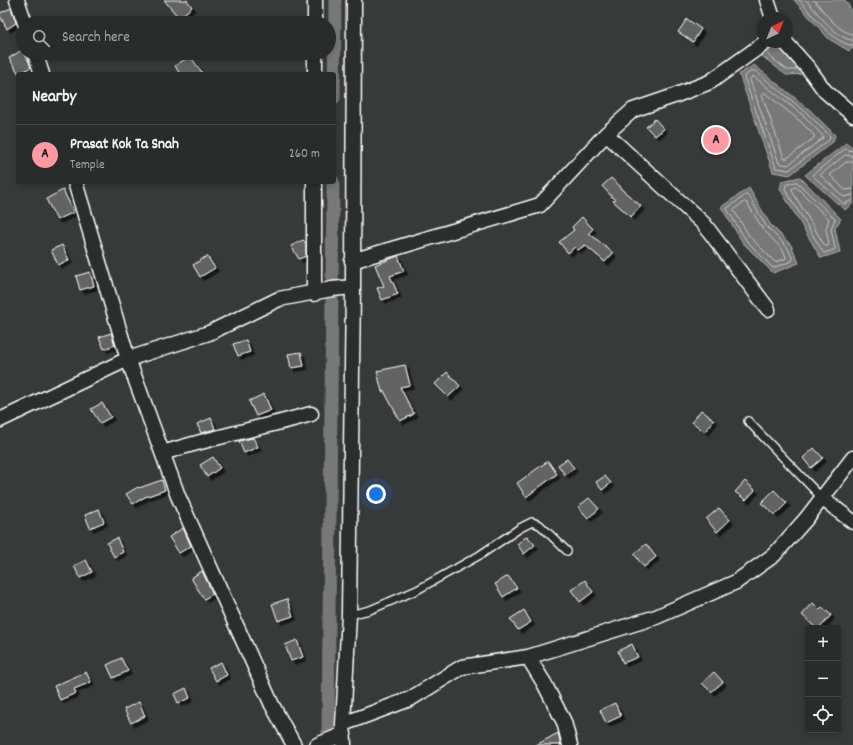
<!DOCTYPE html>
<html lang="en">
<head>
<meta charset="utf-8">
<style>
  :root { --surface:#292c2c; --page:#353838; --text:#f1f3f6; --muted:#a5a7a9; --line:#454848; --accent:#ff9aa2 }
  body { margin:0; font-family:Dekko,sans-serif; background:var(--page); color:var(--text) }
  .controls { position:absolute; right:12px; bottom:12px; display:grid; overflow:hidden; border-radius:4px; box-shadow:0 2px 6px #0003 }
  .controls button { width:36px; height:36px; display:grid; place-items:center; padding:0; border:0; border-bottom:1px solid var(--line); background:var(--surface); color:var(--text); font:20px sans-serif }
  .compass { position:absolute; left:757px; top:12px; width:36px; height:36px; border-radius:50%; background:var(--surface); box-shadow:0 2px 6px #0003; rotate:43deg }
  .you { position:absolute; left:376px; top:494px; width:14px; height:14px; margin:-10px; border:3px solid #fff; border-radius:50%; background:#1a73e8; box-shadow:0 0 0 6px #1a73e833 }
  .badge { display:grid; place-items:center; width:26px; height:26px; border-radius:50%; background:var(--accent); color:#111; font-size:13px; font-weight:700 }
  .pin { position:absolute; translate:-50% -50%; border:2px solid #fff; box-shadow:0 1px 4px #0006 }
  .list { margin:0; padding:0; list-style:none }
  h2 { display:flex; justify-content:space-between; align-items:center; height:52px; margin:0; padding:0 16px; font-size:17px }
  h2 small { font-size:13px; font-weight:400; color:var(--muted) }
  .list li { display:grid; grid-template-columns:26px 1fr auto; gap:12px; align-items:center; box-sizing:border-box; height:60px; padding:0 16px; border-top:1px solid var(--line) }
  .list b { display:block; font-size:15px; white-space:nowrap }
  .list p { margin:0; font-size:13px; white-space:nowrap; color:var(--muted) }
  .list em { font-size:13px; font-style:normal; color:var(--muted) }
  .icon { flex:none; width:22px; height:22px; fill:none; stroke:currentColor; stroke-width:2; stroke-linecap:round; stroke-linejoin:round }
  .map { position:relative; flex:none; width:853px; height:745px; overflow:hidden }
  .search { position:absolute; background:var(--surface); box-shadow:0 2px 6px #0003; left:16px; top:16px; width:320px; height:44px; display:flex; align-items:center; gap:10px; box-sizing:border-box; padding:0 14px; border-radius:22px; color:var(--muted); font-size:15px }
  .panel { position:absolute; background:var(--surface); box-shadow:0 2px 6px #0003; left:16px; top:72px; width:320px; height:112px; border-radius:4px }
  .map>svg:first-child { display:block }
  .water { fill:#767879; stroke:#adaeaf }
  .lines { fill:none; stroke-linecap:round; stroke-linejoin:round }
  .shore { stroke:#c8c9c9; stroke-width:1 }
  .canal { stroke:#767879; stroke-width:13 }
  .building { fill:#636465; stroke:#fff; filter:url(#shadow) }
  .service-casing { stroke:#fff; stroke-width:10 }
  .minor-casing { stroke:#fff; stroke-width:17 }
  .service { stroke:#2a2d2e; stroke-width:7 }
  .minor { stroke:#2a2d2e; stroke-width:14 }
</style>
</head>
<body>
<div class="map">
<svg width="853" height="745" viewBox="0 0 853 745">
  <defs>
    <filter id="shadow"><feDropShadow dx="3.5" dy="3.5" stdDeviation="0" flood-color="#0009"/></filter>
  </defs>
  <rect width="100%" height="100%" fill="#373a3b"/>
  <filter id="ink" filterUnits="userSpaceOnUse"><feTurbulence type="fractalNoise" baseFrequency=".025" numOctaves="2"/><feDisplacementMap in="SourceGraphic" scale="8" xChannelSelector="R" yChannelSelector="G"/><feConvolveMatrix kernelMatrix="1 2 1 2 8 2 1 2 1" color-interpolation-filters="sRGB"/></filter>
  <g filter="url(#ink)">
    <!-- water -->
    <path class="water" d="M794,0H845L853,13V48L849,51L829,39Z
      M772,42H783L807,74L786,75L762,56L768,43Z
      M754,65L810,110L835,135L833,142L790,175L773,172L739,74Z
      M846,143L853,149V203L845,210L805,175Z
      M800,177L841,219L835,228L840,252L821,258L780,189L782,181Z
      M749,188L770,224L791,245L799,263L773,273L743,243L721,207Z"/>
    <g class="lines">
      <!-- shore -->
      <path class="shore" d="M799,0C810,12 837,47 853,45
        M806,0C816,11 838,41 853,40
        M814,0C824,11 837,32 853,34
        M769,50L768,55L787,70H796V67
        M752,71H755L807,113L830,136L829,140L789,170L776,168L744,77Z
        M753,76L804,116L823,136V138L788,165L779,163L750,80Z
        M763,93H765L800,121L814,135V138L786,159L784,158L762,95Z
        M853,151L845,149L812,175L844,204L853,200
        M853,156L845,155L820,175L844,197L853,195
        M853,162H846L830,175L845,190L853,189
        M797,182L835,219L831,229L835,248L834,250L824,253L823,252L785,189L786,185Z
        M796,187L829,219L826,229L829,244L828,246H825L792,191V189Z
        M746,195L749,196L766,226L787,247L793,259L792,261L773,268L746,240L727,209Z
        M745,202L747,203L763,229L783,250L786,257L785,259L775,262L750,237L734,211L735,209Z"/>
      <!-- canal -->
      <path class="canal" d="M334,98L335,0
        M328,733L333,182"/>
    </g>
    <!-- building -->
    <path class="building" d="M164,0H187L192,7L179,18Z
      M11,8L16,23L7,29L0,16V13Z
      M687,19L701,29L693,42L678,32Z
      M22,50L28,60L31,67L19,74L9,58Z
      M190,56L203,74H180L175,66Z
      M655,119L664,129L655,136L646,127Z
      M611,178L621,187L620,188L641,206L631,217L613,201L615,200L602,186Z
      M63,190L74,212L57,220L46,199Z
      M582,217L593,229L589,233L613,253L605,262L585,245L578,250L575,247L568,253L559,242L574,230L572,227Z
      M303,240L306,243V256L299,259L291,246Z
      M62,245L69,260L58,265L51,250Z
      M207,256L215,268L200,277L193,265Z
      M398,256L404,271L390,276L398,294L382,300L377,288L384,286L375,265Z
      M90,272L94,286L80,290L76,276Z
      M111,333L115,345L104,349L99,337Z
      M246,340L250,352L238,356L233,344Z
      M301,352L304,366L291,368L288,354Z
      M405,365L410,385L400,387L414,414L400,421L384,391L382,392L377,371Z
      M447,372L460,386L448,397L435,384Z
      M264,394L271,410L256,416L249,401Z
      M102,403L111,417L100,423L91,409Z
      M701,410L714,420L705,432L692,422Z
      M211,418L215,429L201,433L197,424Z
      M253,438L258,447L244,453L239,441Z
      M814,448L823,458L811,468L803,458Z
      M213,457L220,468L207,477L200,465Z
      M567,459L574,468L565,475L558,465Z
      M548,461L557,474L526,497L517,483Z
      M605,476L611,483L602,490L596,482Z
      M162,480L165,490L145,497L133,504L126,494L138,487L139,488Z
      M745,481L755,490L746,500L735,492Z
      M774,490L787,503L775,515L761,503Z
      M589,498L599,509L588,518L578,507Z
      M719,508L730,520L717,532L706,519Z
      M99,509L104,522L90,528L85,515Z
      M183,528L191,546L179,553L169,537Z
      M527,536L535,545L524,554L517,544Z
      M117,538L123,552L114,557L107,543Z
      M646,544L656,557L644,567L634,554Z
      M86,560L92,572L80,578L74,566Z
      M202,571L213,594L204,599L191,578Z
      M508,576L517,588L503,597L495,584Z
      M585,580L593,592L580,602L571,590Z
      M287,599L293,616L278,621L272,604Z
      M813,603L820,610L822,607L831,615L820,628H816L802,615Z
      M524,610L531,622L518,630L510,619Z
      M297,640L303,657L291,661L285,645Z
      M632,644L638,657L623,663L618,651Z
      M121,658L128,671L113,678L107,665Z
      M221,662L227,675L216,681L209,668Z
      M86,672L91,682L74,689L76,693L60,700L54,686Z
      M714,672L723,682L711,692L702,683Z
      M186,688L190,698L178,703L174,694Z
      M139,702L145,716L131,723L124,709Z
      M615,703L621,716L606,723L600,710Z
      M558,733L561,745H536Z"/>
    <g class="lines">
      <!-- service casing -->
      <g class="service-casing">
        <path id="service" d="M748,421L822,498
          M349,615L370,610L417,590L480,555L520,528L532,522L540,525L567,551"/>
      </g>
      <!-- minor casing -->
      <g class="minor-casing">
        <path id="minor" d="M17,0L25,23
          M767,0L773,18
          M315,23V0
          M785,42L809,69L825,91L853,115
          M35,53L42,74
          M315,74V53
          M606,134L704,224L768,309
          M75,182L128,359L178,496L272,705L294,745
          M352,261L540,205L606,134L633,110L674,96L710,82L766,42
          M314,294V182
          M0,420L128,359L209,333L279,299L332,289L353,287
          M163,453C211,437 262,428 311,414
          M822,498L853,522
          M528,657L544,683L564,722L570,745
          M343,724L410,699L462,667L528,657L656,617L736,582L774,555L806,519L853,458
          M317,745L344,734
          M344,745L343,724L349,615L353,287L354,0"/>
      </g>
      <!-- service -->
      <use href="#service" class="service"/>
      <!-- minor -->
      <use href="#minor" class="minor"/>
    </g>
  </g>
</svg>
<div class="controls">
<button>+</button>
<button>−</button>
<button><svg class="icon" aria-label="locate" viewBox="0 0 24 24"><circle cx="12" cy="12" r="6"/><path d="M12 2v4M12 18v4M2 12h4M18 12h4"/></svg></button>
</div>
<svg class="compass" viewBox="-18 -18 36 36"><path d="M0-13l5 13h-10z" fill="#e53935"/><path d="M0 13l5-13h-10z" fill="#a5a7a9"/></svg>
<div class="you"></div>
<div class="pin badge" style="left:716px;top:140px">A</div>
<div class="search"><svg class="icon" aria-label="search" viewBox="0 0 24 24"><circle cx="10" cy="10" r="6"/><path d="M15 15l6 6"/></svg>Search here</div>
<section class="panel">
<h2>Nearby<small></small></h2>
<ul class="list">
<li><span class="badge">A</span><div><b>Prasat Kok Ta Snah</b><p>Temple</p></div><em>260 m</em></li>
</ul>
</section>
</div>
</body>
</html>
